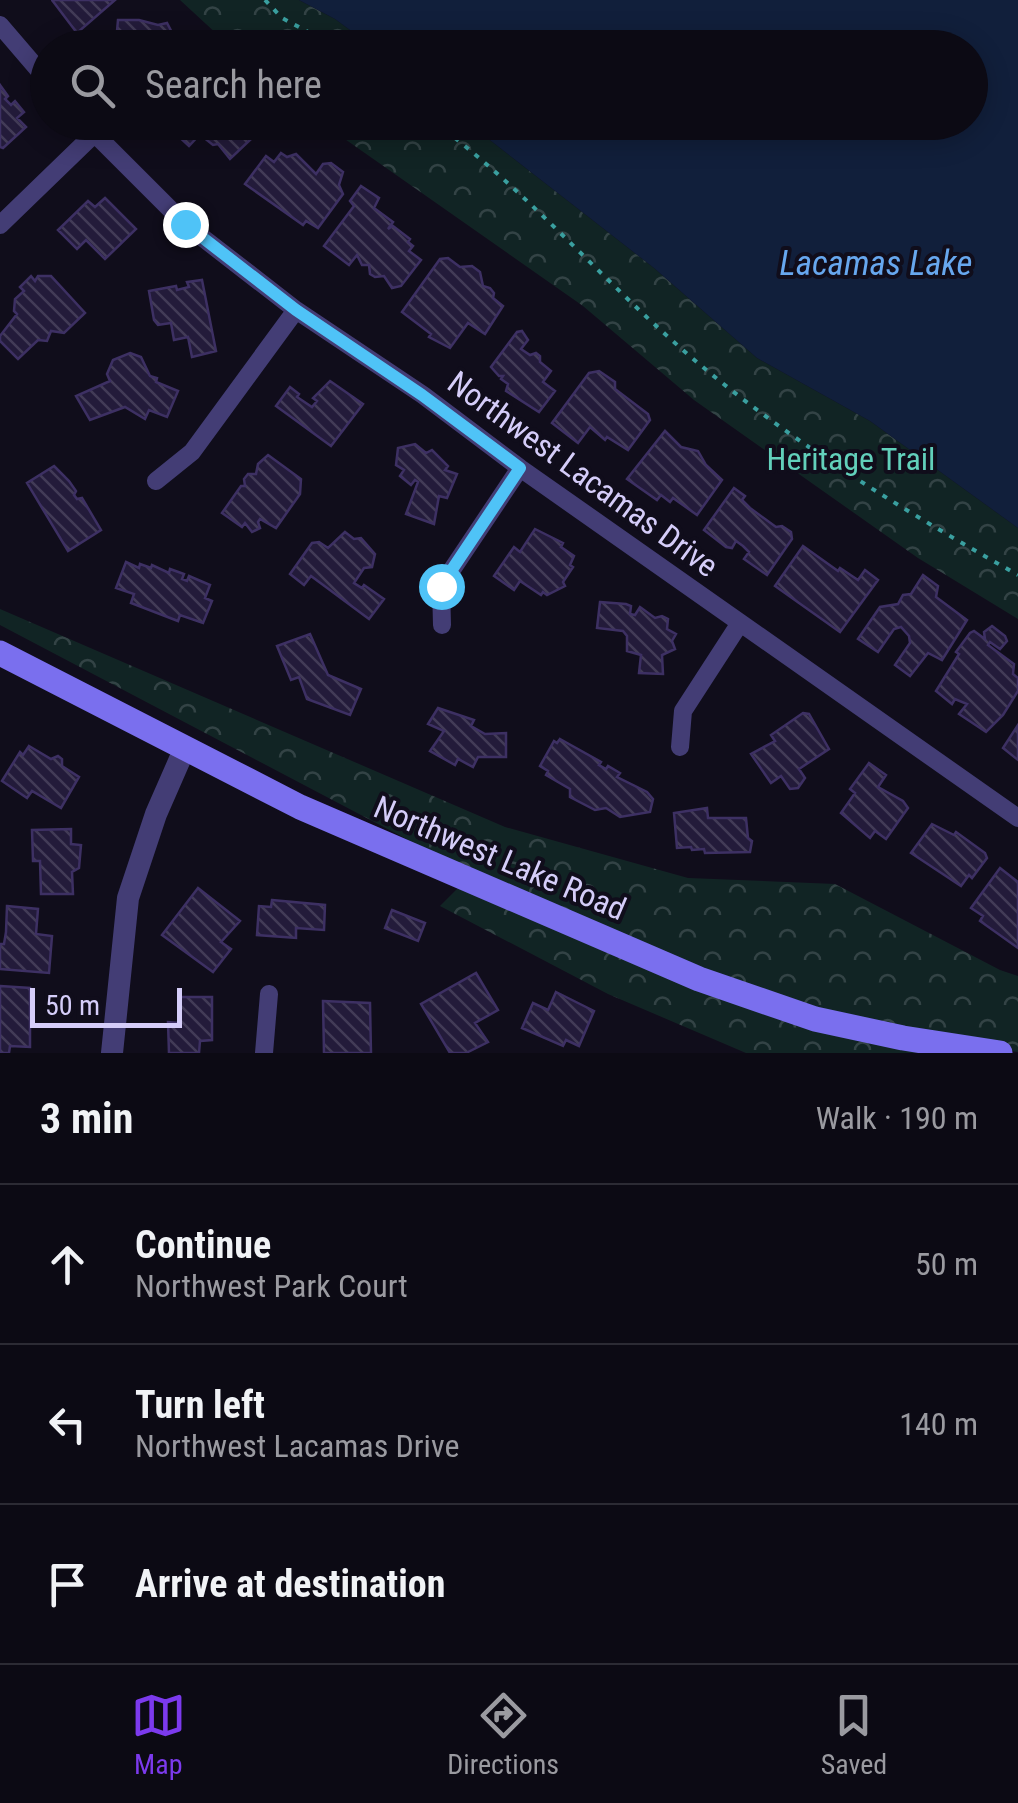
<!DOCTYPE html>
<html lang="en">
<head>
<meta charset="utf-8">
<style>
  :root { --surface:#0c0a14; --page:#15131d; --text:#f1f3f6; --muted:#9a9aa0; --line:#2c2b34; --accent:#7c3aed }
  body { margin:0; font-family:"Roboto Condensed",sans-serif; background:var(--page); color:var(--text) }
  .scale { position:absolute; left:30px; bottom:25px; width:152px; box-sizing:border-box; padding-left:10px; border:5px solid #d5cdf9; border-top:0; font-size:28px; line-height:35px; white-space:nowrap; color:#d5cdf9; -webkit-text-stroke:8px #100d1b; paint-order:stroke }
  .stop { position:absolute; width:30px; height:30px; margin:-22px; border:8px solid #4fc3f7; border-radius:50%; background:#fff }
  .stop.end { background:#4fc3f7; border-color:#fff; box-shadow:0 2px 10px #0008 }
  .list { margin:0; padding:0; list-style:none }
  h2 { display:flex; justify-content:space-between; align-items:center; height:130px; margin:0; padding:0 40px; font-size:42px }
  h2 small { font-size:32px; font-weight:400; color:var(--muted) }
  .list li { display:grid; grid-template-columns:65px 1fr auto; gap:30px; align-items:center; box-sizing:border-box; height:160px; padding:0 40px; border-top:2px solid var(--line) }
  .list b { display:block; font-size:38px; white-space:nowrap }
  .list p { margin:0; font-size:32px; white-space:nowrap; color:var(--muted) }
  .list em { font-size:32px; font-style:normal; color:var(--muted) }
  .icon { flex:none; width:55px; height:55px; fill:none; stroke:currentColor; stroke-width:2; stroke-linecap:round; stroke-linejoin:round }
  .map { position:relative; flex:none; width:1018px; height:1053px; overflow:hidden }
  .search { position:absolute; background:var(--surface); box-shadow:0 5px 25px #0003; left:30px; right:30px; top:30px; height:110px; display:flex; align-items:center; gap:25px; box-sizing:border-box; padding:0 35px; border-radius:55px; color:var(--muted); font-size:38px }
  .sheet { height:610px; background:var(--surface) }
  nav { display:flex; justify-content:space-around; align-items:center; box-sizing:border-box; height:140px; border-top:2px solid var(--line); background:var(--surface); font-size:28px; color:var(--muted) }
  nav a { display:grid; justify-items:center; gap:5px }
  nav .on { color:var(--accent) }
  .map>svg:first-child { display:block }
  .forest { fill:url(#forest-crowns) }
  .water { fill:#111f3b }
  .building { fill:url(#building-back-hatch); stroke:#3d3063; stroke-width:2.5 }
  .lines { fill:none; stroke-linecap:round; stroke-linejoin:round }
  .path { stroke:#3aa0a0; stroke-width:4; stroke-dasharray:5 8; stroke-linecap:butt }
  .minor { stroke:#433d75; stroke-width:18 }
  .tertiary { stroke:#433d75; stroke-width:22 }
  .secondary { stroke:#7a6fee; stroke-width:25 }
  .route { stroke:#4fc3f7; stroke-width:12 }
  .labels { text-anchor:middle; stroke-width:8; stroke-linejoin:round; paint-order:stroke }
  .park-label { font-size:32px; fill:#62d0bb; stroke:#100d1b }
  .street-label { font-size:32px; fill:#d5cdf9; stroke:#100d1b }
  .water-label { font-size:35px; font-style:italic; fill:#67a7ee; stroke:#100d1b }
</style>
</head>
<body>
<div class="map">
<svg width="1018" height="1053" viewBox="0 0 1018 1053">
  <defs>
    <pattern id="forest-crowns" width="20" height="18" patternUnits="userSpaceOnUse" patternTransform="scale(2.5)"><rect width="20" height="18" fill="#112424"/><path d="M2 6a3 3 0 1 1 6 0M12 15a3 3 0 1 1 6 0" fill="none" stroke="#334345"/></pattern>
    <pattern id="building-back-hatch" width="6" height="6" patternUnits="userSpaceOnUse" patternTransform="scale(2.5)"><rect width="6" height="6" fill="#231b3a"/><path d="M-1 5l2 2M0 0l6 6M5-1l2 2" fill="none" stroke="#423b57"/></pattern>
  </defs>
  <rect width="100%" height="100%" fill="#100d1b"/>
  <!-- forest -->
  <path class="forest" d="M180,0H299L335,19L373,47H231Z
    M322,123H468L654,268L757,358L870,421L1018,528V619L918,558L694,400L583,306Z
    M0,609L505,827L688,878L835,884L1000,970L1018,976V1052L960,1044L730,986L475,875L0,625Z
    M459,887L942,1053H746L608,994L440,906Z"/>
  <!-- water -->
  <path class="water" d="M299,0H1018V528L870,421L757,358L654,268L468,123L970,122V48L373,47L335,19Z"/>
  <!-- building -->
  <path class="building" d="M52,0H51H115L77,33Z
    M118,20H139L158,25L167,23L179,46L99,48L117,31Z
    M0,85L8,96L5,99L11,105L15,101L24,112L17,118L26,127L3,148L0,147Z
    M244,122L242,125L252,138L230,159L218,144L213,145L203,137L208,132L205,129L189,146L164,123Z
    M281,153L287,157L296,154L316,174L323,164L331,163L343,172L339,185L343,194L318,228L306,221L303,225L245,184L266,156L274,162Z
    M361,186L379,198L374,208L393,222L388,229L393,226L410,239L408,242L413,246L409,251L421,260L401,286L392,288L384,276L375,277L370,274L369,265H362L357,255L349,265L324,246L354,206L350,201Z
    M105,198L136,229L105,259L86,240L77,249L58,230L88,201L95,207Z
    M448,258L460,267L472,266L480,272L483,286L490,288L494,293L493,298L503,306L485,334L468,323L450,348L429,337L431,334L402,312L440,259Z
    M31,276L35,281L38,276H51L85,313L64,333L51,331L47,341L38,340L18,359L0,341V336L17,314L14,311L15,299L24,291L20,287Z
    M202,280L216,351L192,357L188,337L174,340L171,323L158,325L154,320L149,291L176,286L177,290L189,287L187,282Z
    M522,331L528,340L521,349L530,355L536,353L540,356V362L551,371L543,382L555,391L539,412L506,391L508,384L501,379L503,376H499L491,367L517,332Z
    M130,353L141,357L150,376L157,378L156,382L178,391L167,417L149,410L145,419L125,407L90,420L76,396L110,381L107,374L113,360Z
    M599,371L615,382V389L648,414L650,420L628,450L607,437L605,440L590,427L578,443L552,423L589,373Z
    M330,381L363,404L331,446L276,406L290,387L299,394L297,397L312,407L317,401L313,398Z
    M665,431L681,447L698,451L706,465L722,480L697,515L673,498L670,502L661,495L657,500L627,479Z
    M415,444L426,453L432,450L448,466L445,470L457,474L447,498L439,496L434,524L406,514L418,482L415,480L411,485L400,476L404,470L396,465L398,448Z
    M268,455L301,479L300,494L276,528L260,519L258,522L260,528L252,532L245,523L242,527L222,513L241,486H245L244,479L248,474H256L258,464Z
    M54,466L69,481L76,491L74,495L77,499L82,498L101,530L68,551L27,483Z
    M734,488L745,496L742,500L750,508L776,527L782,526L791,532L792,539L767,575L744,559L749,552L743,546L736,541L732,548L726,547L704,530Z
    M535,529L563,543L561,547L574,556L570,565L573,567L563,582L565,586L547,595L543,592L541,595L520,581L514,590L494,576L514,547L520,552Z
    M345,532L354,539L361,538L375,554L372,567L364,568L354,583L362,588L364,585L384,599L369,619L311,576L304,585L290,574L312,543L319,542L328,548Z
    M803,546L838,571L840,568L858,580L865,570L878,580L840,632L775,586Z
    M126,562L139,568L140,564L151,568L152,565L169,573L170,569L184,574L182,579L187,581L189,576L210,585L205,598L212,601L203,623L180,615L178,621L131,603L134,594L116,588Z
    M923,575L938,586L936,597L967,620L942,660L928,653L910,676L895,665L910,643L909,636L901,627L894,629L878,652L858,639L880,607L898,604L903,595L911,594Z
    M600,602L626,604L631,606L630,614L635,615L640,607L655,618L662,616L668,619L667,629L676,634L672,641L675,649L662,655L663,674L639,673L641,655L627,651V636L623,631L597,628Z
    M992,626L1005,636L1007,641L1000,649L990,642L988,645L1014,664L1013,674L1018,678V691L1003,715L986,732L959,714L967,704L955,699L952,704L936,691L959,654L956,652L970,633L974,631L985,639L984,632Z
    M310,634L328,675L361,689L350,715L307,699L299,677L291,680L277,646Z
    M438,708L474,720L471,726L485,734L506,733V757H478L473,767L458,759L455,765L430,751L444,731L428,724Z
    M803,713L809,714L829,749L799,769L805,778L798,788L790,789L781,776L771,783L751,754L775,741L771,735Z
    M1018,725V760L1003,748Z
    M560,739L601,762L599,765L606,769L608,766L620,773L617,777L647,792L653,799L650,812L620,817L606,808L595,810L570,797V789L546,775L548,771L540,766L554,741L557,743Z
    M29,746L51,759L58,756L62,759V766L79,777L61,808L32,791L27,798L2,781L20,752L23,755Z
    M869,763L886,775L878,787L903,801L908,808L886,839L875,831L870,838L841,813L855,793L850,789Z
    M707,808L708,818H746L748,838L752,841L750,852L705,853L704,849L692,850L691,847L677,848L674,813Z
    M932,824L954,835L956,832L985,853L987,858L972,878L969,875L961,886L911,853Z
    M71,829V844L81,845L79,868L72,872L73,894H41L40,861H33L32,830Z
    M1000,868L1018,882V948L980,921L983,916L971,908Z
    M198,888L240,921L221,942L231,949L213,972L162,935Z
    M272,900L325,905L324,930L296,928V938L257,935L259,906L271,907Z
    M7,906L38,909L36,934L52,936L49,973L0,969V944H4L6,932Z
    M392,910L425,923L418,941L385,928Z
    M476,973L498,1010L475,1023L488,1042L466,1053H450L421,1004Z
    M0,986L30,988V1047L10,1046L9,1053H0Z
    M556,992L594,1011L579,1046L566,1040L563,1046L522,1028L533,1003L548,1010Z
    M180,997H212V1040L200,1041L199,1053H169L168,1022L180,1023Z
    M323,1001L370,1003L371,1053H324Z"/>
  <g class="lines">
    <!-- path -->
    <path class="path" d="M265,0L282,18L338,48
      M434,122C518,184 588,264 665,334C770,430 894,505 1018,575"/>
    <!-- minor -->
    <path class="minor" d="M0,25L48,81
      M83,122L185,224L296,310L423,395L520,468L1018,818
      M0,225L93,135
      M156,481L192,452L296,310
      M442,625L441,586L520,468
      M680,747L683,711L740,623
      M264,1053L269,994"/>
    <!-- tertiary -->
    <path class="tertiary" d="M112,1053L128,898L156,814L184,750"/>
    <!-- secondary -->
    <path class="secondary" d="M0,653L300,807L699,979L815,1019L903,1038L1000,1053"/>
  </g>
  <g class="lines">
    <!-- route -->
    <path class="route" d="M185,224L296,310L422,395L520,468L441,586"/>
  </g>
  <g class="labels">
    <!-- park labels -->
    <g class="park-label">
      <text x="851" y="470">Heritage Trail</text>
    </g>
    <!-- street labels -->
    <g class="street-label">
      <text transform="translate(583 474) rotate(36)" y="11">Northwest Lacamas Drive</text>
      <text transform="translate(500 858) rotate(23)" y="11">Northwest Lake Road</text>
    </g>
    <!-- water labels -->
    <g class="water-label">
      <text x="876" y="275">Lacamas Lake</text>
    </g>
  </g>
</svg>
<div class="scale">50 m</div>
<div class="stop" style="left:441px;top:586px"></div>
<div class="stop end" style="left:185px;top:224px"></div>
<div class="search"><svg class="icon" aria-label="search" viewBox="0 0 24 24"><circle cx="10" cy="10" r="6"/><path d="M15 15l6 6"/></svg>Search here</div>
</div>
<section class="sheet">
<h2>3 min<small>Walk · 190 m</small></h2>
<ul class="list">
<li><svg class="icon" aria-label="ahead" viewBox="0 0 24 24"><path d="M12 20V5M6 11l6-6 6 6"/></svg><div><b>Continue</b><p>Northwest Park Court</p></div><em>50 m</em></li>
<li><svg class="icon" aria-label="left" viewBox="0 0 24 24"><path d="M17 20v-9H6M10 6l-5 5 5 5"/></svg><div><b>Turn left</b><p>Northwest Lacamas Drive</p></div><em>140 m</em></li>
<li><svg class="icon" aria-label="arrive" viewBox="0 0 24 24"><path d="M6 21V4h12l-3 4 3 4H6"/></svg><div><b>Arrive at destination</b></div></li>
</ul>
</section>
<nav>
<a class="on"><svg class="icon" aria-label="map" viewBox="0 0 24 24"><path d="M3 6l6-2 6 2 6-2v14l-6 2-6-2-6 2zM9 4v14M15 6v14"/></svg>Map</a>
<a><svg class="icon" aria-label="directions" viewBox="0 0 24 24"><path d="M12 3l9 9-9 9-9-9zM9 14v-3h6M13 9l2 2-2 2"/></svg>Directions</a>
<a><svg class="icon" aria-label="saved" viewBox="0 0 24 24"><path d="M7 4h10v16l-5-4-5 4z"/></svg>Saved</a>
</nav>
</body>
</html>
